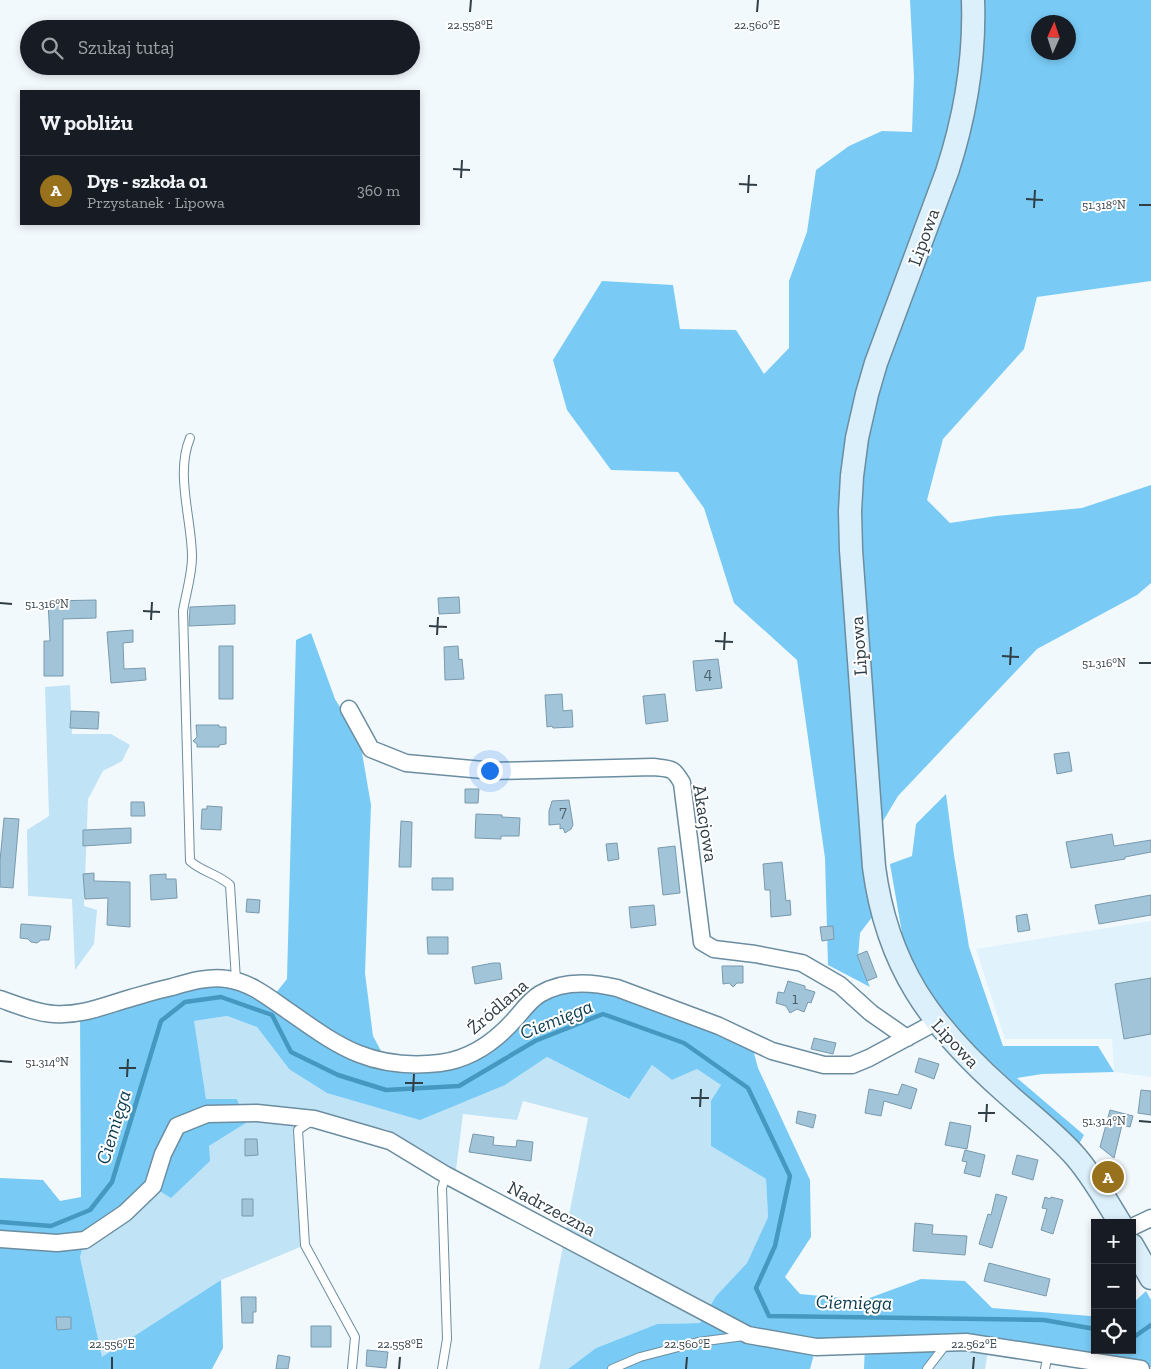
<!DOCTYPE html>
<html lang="pl">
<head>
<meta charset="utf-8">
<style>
  :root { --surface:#171b24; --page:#20242c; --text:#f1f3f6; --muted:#9ea1a6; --line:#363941; --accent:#97711b }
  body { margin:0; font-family:"Zilla Slab",serif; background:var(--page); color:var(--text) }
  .controls { position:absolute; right:15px; bottom:15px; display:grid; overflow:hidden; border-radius:0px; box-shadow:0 2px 8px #0003 }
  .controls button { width:45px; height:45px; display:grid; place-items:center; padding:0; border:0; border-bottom:1px solid var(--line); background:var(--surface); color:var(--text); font:25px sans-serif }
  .compass { position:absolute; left:1031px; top:15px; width:45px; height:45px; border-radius:50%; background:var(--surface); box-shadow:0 2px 8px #0003; rotate:3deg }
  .you { position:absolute; left:489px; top:770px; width:18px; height:18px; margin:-12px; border:4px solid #fff; border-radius:50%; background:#1a73e8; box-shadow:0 0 0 8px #1a73e833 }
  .badge { display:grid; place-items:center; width:32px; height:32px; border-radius:50%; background:var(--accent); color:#fff; font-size:16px; font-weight:700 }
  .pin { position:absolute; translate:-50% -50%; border:2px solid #fff; box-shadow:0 1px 5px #0006 }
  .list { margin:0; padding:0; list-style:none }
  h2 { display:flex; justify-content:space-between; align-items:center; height:65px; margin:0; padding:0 20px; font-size:21px }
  h2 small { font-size:16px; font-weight:400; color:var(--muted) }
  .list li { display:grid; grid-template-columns:32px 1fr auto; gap:15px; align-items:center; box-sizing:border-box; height:70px; padding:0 20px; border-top:1px solid var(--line) }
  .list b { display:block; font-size:19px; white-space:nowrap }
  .list p { margin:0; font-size:16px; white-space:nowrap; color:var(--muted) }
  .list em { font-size:16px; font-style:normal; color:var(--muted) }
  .icon { flex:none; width:28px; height:28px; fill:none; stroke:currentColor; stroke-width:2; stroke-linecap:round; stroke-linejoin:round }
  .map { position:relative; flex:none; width:1151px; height:1369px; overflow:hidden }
  .search { position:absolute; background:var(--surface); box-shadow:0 2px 8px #0003; left:20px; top:20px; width:400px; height:55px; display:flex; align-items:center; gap:12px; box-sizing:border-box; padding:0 18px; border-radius:28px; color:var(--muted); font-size:19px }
  .panel { position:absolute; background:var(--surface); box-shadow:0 2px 8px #0003; left:20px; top:90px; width:400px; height:135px; border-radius:0px }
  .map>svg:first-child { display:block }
  .built { fill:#e0f2fc }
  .green { fill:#c0e3f6 }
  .forest { fill:#79cbf6; fill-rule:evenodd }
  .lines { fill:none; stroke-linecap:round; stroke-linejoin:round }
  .stream { stroke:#4598bf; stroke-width:4.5 }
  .building { fill:#a1c4d8; stroke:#799aad }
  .lane-casing { stroke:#6b8d9f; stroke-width:10 }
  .street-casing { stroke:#6b8d9f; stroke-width:19 }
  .secondary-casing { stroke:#6b8d9f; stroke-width:25 }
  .lane { stroke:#fff; stroke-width:8 }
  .street { stroke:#fff; stroke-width:16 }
  .secondary { stroke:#dbf0fb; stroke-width:22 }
  .ticks { fill:none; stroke:#303e46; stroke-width:2 }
  .labels { text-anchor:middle; stroke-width:4; stroke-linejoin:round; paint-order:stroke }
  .number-label { font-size:16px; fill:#4c606a }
  .street-label { font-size:19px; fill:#303e46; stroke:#fff }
  .water-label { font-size:20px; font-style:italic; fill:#093a50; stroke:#fff }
  .ticks-label { font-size:12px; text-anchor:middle; fill:#303e46; stroke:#fff; stroke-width:4; stroke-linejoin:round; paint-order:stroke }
</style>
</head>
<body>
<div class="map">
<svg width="1151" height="1369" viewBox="0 0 1151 1369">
  <rect width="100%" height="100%" fill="#f2f9fd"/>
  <!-- built -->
  <path class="built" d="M1151,921V1077L1114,1072L1112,1039H1005L976,949Z"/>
  <!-- green -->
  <path class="green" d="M70,685L72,734H111L130,745L122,761L103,771L88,799L84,906L97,910L94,944L75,970L72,899L28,896L27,830L49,816L45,687Z
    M227,1016L257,1027L289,1069L505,1085L547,1057L628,1099L652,1065L672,1080L697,1069L721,1084L711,1146L766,1179L768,1217L747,1263L716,1296L700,1323L657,1324L596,1348L568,1369H539L588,1118L523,1101L517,1120L463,1114L456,1170L386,1129L313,1119L298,1130L305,1245L221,1280L102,1358L80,1257L85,1240L209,1146L246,1123L237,1099H206L193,1021Z
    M948,1342L989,1345L985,1369H927Z"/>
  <!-- forest -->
  <path class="forest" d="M910,0H1151V281L1037,297L1024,349L943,439L927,500L950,523L996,516L1082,508L1151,485V583L1137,595L1037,649L898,796L865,851L873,916L860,933L858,958L870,987L828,965L825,858L797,660L734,603L704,508L678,472L611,470L567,410L553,360L602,281L673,285L680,329L736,330L764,374L789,348V281L807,232L816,170L849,146L882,131L912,132L914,77ZM1038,22H1068V52H1038Z
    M311,633L335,699L346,717L361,747L371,805L365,973L373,1036L387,1062L459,1059L541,993L617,988L751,1042L758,1068L810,1180L811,1237L785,1277L800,1294L864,1300L921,1279L965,1281L992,1308L1090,1316L1095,1315V1350H1132V1304L1146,1291L1151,1300V1367L1123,1361L949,1342L927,1369H864L865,1345L816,1347L810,1369H568L596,1348L657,1324L700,1323L716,1296L747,1263L768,1217L766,1179L711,1146V1101L721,1085L697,1069L672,1080L652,1065L629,1099L547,1057L505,1085L420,1120L327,1093L289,1069L257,1027L227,1016L194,1021L206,1099H237L246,1123L209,1146L210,1161L171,1198L153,1187L85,1240L80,1257L102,1357L221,1280L223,1348L212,1369H0V1178L43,1180L60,1201L81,1197L80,1013L226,978L271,999L287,979L296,640Z
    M946,794L954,855L969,947L1003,1046H1098L1114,1072L1042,1074L1017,1078L1084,1135L1079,1144L952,1026L906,956L890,864L912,856L916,824Z"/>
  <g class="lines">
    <!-- stream -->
    <path class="stream" d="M0,1222L51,1226L90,1210L112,1182L161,1021L185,1002L221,997L272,1015L291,1052L338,1075L386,1090L459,1086L535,1041L603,1014L684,1043L748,1088L790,1176L775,1246L756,1288L769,1316L1044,1320L1095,1329
      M1132,1336L1134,1337L1151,1325"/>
  </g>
  <!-- building -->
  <path class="building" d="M459,597L460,613L439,614L438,598Z
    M96,600V618L63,619V676H44V641H50L48,601Z
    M235,605V624L189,626L190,607Z
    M133,630V642L123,643L124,669L145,668L146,680L111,683L107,632Z
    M219,646H233V699H219Z
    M458,646L459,660L462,659L464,679L445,680L444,647Z
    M718,659L722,688L696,691L693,661Z
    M562,694L563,711L572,710L573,727L553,728L552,726L547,727L545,695Z
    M665,694L668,721L646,724L643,696Z
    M71,711L99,712L98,729L70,728Z
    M196,725H219V727H226V744L219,745V747H197V744L193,741L197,737Z
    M1069,752L1072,771L1057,774L1054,754Z
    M465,789H479L478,803H465Z
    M569,800L573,825L571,829L565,833L563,828L560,829V824L549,825V811L552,801Z
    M131,802H144L145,816H131Z
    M207,806L222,807L221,830L201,829L202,809H207Z
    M476,814L502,815V817L520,818L519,836H501V839L475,838Z
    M4,818L19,819L13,888L0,887V861Z
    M401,821L412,822L411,867H399Z
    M131,828V843L83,846V830Z
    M1112,834L1114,846L1151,840V852L1125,857V859L1071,868L1066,842Z
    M617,843L619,859L608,861L606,844Z
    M675,846L680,893L663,895L658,848Z
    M782,862L786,901L790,900L791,915L771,917L770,890H765L763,864Z
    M94,873V881L130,882V927L107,925L108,898L85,899L83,874Z
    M166,874V879H176L177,898L151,900L150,875Z
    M432,878H453V890H432Z
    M1151,895V915L1099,924L1095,905Z
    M247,899L260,900L259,913L246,912Z
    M654,905L656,925L631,928L629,907Z
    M1027,914L1030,930L1018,932L1016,916Z
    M21,924L51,926L49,940H41L37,943L31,942L28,939L20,938Z
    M833,926L834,939L822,941L820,927Z
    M427,937H448V954H428Z
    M867,951L877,977L867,981L857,955Z
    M493,963H500L502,979L475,984L472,967Z
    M722,966H743V983H737L733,987L729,983L723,984Z
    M1151,978V1034L1124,1039L1115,984Z
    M788,981L805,986V989L815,992L811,1003L808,1002L804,1012L797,1009L790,1013L786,1006L776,1003L778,992L784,993Z
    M814,1038L836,1043L833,1054L811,1049Z
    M919,1058L939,1064L934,1079L915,1072Z
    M902,1084L917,1089L911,1109L884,1101L881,1116L865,1113L869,1089L898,1095Z
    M1141,1090L1151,1091V1115L1138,1113Z
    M1110,1110L1133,1116L1130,1127L1122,1125L1114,1158L1100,1147Z
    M798,1111L816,1115L813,1128L796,1123Z
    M950,1122L971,1126L967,1149L945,1145Z
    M473,1134L494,1137L493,1145L516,1147L517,1140L533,1142L531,1161L469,1152Z
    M245,1139H257L258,1155L245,1156Z
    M965,1150L985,1155L980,1177L964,1173L967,1162L962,1161Z
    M1017,1155L1038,1160L1033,1180L1012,1174Z
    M996,1194L1007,1197L992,1248L979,1244L988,1214L991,1215Z
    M1045,1197L1050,1199L1051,1197L1063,1200L1053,1234L1041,1230L1047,1209L1042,1208Z
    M242,1199H253V1216H242Z
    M915,1223L933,1225L932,1234L967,1236L965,1255L913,1251Z
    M989,1263L1050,1279L1046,1296L984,1281Z
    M241,1297H256V1312H253V1323H242Z
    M56,1317H71V1329L57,1330Z
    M311,1326H331V1347H311Z
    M367,1350L388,1352L386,1368L366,1366Z
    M278,1355L290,1357L288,1369H276Z"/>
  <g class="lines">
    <!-- lane casing -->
    <g class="lane-casing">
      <path id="lane" d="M190,438C175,474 192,520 192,557C192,575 186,593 183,611L190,861C202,872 218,874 230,885L236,980
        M310,1122L298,1130L305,1245L355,1337L352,1369
        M442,1369L447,1339L442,1188L446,1175
        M612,1369L640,1357L698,1342L744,1336
        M927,1369L947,1343
        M1045,1369L1048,1353"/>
    </g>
    <!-- street casing -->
    <g class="street-casing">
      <path id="street" d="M349,709L371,749L406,763L494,771L653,767C671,769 673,767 682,783L702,942L714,949L755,954L802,963L840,985L871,1013L907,1038
        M0,999C17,1005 36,1013 54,1014C82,1016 106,1005 131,998C145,994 158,990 172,987C189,982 209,976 227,979C249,982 267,996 284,1008C338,1046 370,1071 440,1063C471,1059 496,1041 516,1018C523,1010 530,1000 540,994C563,980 592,982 617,988L719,1026L772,1051L824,1065H852L869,1058L936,1022
        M1132,1227L1151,1218
        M0,1239L57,1243L85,1240L125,1213L153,1186L163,1154L177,1126L207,1114L257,1113L314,1119L390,1141L446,1175L748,1335L816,1347L966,1342L1141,1369"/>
    </g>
    <!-- secondary casing -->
    <g class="secondary-casing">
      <path id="secondary" d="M973,0C975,58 965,117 947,172L876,363L867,394L857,438L852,476L850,511L851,550L874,867C887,966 930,1025 1003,1090C1027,1112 1054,1132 1076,1157C1093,1177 1106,1200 1120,1223
        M1132,1245L1151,1278"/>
    </g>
    <!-- lane -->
    <use href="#lane" class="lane"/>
    <!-- street -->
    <use href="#street" class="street"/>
    <!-- secondary -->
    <use href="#secondary" class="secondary"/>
  </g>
  <!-- ticks -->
  <path class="ticks" d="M470,12L471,0M757,12L758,0M453,169L470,170M461,178L462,160M739,184L757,185M748,193L749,175M1026,199L1043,200M1139,205H1151M1034,208L1035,190M0,603L12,604M143,611L160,612M151,620L152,602M429,626L447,627M437,635L438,617M715,641L733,642M724,650L725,632M1002,656L1019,657M1139,663H1151M1010,665L1011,647M0,1061L12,1062M119,1068H136M127,1077L128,1059M405,1083H423M413,1092L414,1074M691,1098H709M700,1107L701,1089M978,1113H995M1139,1121L1151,1122M986,1122L987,1104M112,1369V1357M399,1369L400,1357M686,1369L687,1357M973,1369L974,1357"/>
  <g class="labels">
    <!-- number labels -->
    <g class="number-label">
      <text x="708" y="679">4</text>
      <text x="563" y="817">7</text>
      <text x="795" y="1004">1</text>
    </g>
    <!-- street labels -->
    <g class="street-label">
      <text transform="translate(923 237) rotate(-70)" y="7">Lipowa</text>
      <text transform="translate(858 646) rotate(-94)" y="7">Lipowa</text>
      <text transform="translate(706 823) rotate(81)" y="7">Akacjowa</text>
      <text transform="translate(497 1006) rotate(-41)" y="7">Źródlana</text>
      <text transform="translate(956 1043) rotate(47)" y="7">Lipowa</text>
      <text transform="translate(552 1208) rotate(28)" y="7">Nadrzeczna</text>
    </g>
    <!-- water labels -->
    <g class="water-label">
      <text transform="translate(556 1019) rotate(-22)" y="7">Ciemięga</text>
      <text transform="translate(113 1127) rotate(-73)" y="7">Ciemięga</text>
      <text transform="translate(854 1302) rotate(1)" y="7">Ciemięga</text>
    </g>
  </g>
  <g class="ticks-label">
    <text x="470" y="29">22.558°E</text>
    <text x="757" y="29">22.560°E</text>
    <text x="1104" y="209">51.318°N</text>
    <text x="47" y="608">51.316°N</text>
    <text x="1104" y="667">51.316°N</text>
    <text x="47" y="1066">51.314°N</text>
    <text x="1104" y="1125">51.314°N</text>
    <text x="112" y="1348">22.556°E</text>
    <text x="400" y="1348">22.558°E</text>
    <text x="687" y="1348">22.560°E</text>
    <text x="974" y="1348">22.562°E</text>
  </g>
</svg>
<div class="controls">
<button>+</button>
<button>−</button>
<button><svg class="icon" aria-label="locate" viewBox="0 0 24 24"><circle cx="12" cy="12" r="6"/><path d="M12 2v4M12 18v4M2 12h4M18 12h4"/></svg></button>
</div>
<svg class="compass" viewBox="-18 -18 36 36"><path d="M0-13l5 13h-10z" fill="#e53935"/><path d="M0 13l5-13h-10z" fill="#9ea1a6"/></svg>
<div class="you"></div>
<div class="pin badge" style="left:1108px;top:1177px">A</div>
<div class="search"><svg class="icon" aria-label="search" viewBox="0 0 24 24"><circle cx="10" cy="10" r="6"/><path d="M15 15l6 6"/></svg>Szukaj tutaj</div>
<section class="panel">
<h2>W pobliżu<small></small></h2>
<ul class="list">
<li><span class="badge">A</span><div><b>Dys - szkoła 01</b><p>Przystanek · Lipowa</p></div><em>360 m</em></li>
</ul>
</section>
</div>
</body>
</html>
